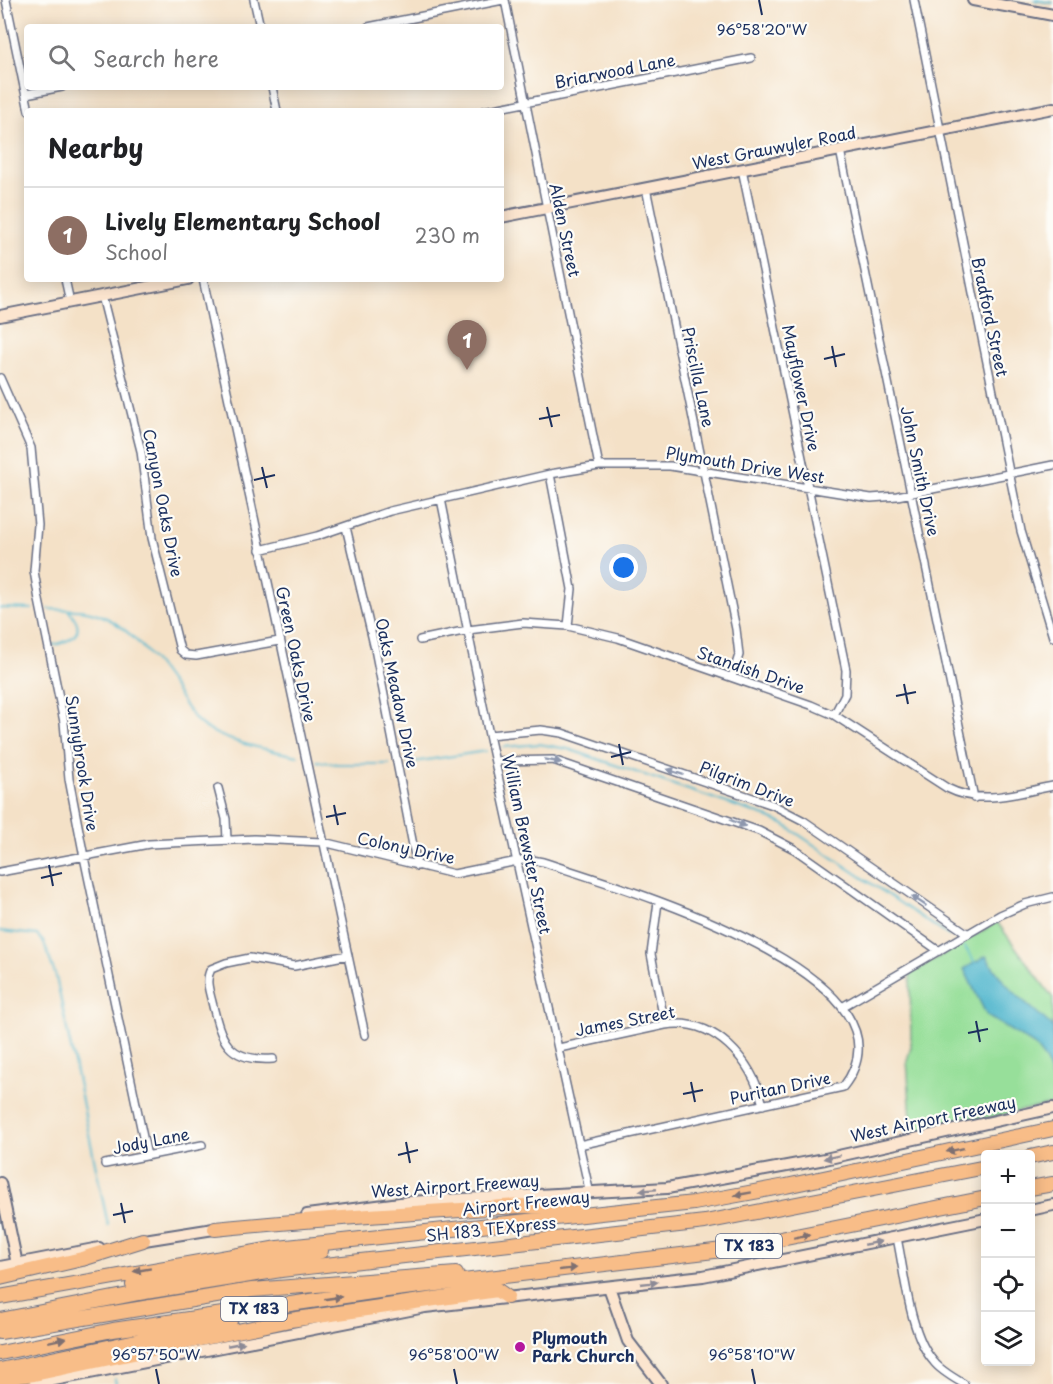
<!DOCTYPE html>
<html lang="en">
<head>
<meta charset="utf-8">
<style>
  :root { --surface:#fff; --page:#f6f6f6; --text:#202124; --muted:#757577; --line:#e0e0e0; --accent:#0b8043 }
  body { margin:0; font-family:"Playpen Sans",sans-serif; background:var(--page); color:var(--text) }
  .controls { position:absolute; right:18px; bottom:18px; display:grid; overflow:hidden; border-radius:6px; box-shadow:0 3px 15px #0003 }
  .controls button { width:54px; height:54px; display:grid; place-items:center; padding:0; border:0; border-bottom:2px solid var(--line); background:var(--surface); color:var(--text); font:30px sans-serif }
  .you { position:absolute; left:624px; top:568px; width:21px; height:21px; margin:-15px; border:4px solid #fff; border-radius:50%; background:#1a73e8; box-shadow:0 0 0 9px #1a73e833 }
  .badge { display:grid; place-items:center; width:39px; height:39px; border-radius:50%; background:var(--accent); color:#fff; font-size:20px; font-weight:700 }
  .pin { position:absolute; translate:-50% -50px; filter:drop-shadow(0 2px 3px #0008) }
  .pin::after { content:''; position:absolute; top:32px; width:21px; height:18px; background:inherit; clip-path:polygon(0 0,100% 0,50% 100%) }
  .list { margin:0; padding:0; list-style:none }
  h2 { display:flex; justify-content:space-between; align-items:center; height:78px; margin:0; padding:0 24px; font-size:26px }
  h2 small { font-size:20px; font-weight:400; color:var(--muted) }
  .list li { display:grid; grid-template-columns:39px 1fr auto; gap:18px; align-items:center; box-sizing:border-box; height:96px; padding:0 24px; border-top:2px solid var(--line) }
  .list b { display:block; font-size:22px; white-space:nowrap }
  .list p { margin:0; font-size:20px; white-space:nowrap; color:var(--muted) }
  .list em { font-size:20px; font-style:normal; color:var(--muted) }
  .icon { flex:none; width:33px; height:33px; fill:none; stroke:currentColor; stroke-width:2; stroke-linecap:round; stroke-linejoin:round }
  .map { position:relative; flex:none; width:1053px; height:1384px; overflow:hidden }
  .search { position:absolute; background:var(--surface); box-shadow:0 3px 15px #0003; left:24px; top:24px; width:480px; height:66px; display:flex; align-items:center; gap:15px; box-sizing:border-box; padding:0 21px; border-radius:6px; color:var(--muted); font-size:22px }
  .panel { position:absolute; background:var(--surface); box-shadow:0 3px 15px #0003; left:24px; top:108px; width:480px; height:174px; border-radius:6px }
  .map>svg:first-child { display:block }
  .green { fill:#97df9a; stroke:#59877c; stroke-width:1.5 }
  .water { fill:#4fb6cd; stroke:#357296; stroke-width:1.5 }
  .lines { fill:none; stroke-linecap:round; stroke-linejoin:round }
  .stream { stroke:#4fb6cd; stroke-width:2 }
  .street-casing { stroke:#676d83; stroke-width:10 }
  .secondary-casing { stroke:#676d83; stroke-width:14 }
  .highway-casing { stroke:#676d83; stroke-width:16 }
  .street { stroke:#fff; stroke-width:7 }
  .secondary { stroke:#fce5cf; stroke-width:10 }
  .highway { stroke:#f8bd88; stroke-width:14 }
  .oneway { fill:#8d97ae }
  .oneway2 { fill:#7e6f71 }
  .oneway3 { fill:#8c8a96 }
  .ticks { fill:none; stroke:#1b2f5e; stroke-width:2 }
  .poi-dot { fill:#b5179e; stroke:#fdfcf7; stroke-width:2 }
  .labels { text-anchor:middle; stroke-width:4.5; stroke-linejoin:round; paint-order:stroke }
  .shield { fill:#fdfcf7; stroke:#5f6c8c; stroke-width:1.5 }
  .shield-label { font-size:15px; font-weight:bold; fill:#1b2f5e }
  .street-label { font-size:16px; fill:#1b2f5e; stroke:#fdfcf7 }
  .poi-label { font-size:16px; font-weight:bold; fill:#1b2f5e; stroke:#fdfcf7; text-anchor:start }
  .ticks-label { font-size:15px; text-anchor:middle; fill:#1b2f5e; stroke:#fdfcf7; stroke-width:4.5; stroke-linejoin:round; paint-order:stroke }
</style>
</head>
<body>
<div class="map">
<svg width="1053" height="1384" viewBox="0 0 1053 1384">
  <rect width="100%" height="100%" fill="#fdfcf7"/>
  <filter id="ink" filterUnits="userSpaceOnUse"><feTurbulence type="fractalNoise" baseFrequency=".0167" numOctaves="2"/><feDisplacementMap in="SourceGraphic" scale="12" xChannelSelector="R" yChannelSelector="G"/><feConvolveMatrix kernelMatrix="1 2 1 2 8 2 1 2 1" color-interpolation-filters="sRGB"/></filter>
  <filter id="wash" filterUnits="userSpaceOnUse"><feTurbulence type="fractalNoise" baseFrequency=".008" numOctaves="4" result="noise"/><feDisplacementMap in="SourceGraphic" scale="24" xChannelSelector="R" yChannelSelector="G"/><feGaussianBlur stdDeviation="1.35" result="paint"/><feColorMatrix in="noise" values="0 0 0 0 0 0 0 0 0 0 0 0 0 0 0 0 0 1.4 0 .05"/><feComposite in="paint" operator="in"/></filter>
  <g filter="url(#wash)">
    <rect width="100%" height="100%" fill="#f4e1c7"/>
    <!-- green -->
    <path class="green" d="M997,922L1053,998V1104L912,1134L907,1060L911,1047L910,974Z"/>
    <!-- water -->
    <path class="water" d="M986,956C1006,990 1025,1001 1053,1027V1085L1046,1061L1034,1045L987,1016L964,969Z"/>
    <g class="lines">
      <!-- stream -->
      <path class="stream" d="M1034,0L1053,3
        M0,608L32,609
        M49,609C63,610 78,609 91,612C126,621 151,656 171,684C180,696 187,712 198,722C220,742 269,750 298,756
        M49,646C71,642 89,633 69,611
        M503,747L539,744L568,749L765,816L783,824L949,936
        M317,761L337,764H389
        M407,763L486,751
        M0,931L37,935L44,943L56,977L108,1225
        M965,947L976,965
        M115,1379L116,1384"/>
    </g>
  </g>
  <g filter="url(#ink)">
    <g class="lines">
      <!-- street casing -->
      <g class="street-casing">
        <path id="street" d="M6,0L29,111
          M254,0L260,27
          M505,0L599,466
          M914,0L1021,531L1053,637
          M368,27L503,0
          M272,87L277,111
          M26,94L62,87
          M484,111L751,58
          M840,150L974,798
          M742,169L846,670L845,694L834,715
          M646,188L736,629L739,655L732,677
          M65,279L70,302
          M203,279L365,1035
          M102,296L141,451L152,538L180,650L186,655L196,656L279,641
          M0,378L31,448L38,525L34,571L39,600L64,722L69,779L84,857L147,1156
          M550,474L572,589L568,626
          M441,499L489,735L590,1194
          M346,527L375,649L417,866
          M260,550L317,536L390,511L550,474L599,466H670L871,498L897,496L1053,465
          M420,640L468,630L523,623L568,626L618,638L811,705L834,715L947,788C982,806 1017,793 1053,786
          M489,735L541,730L562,733L773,805L804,821L968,934
          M495,761L553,760L759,831L794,849L939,951
          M218,788L226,819L227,840
          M0,872L149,844L254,839L323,842L454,874L527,859L543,862C608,884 931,975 843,1087L579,1145
          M658,902L651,954L665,1025
          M842,1007L1000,915L1025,904L1053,897
          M559,1048L665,1025C715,1017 752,1060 763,1105
          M273,1059C227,1062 221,1040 212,1002C209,990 205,980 211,969L226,963L250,958L294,966L348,955
          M105,1164L202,1145
          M897,1238C905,1274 909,1334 934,1362C941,1371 954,1378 964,1384"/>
      </g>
      <!-- secondary casing -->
      <g class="secondary-casing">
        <path id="secondary" d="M973,0L1053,15
          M501,217L1053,108
          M0,316L188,279
          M0,1183L17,1264
          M1030,1210L1053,1205
          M307,1215L408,1202L667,1188L825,1159L1053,1108
          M138,1241L220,1228
          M0,1267L99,1248
          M609,1287L628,1341L661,1384
          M34,1384L425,1307L703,1276L986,1219"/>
      </g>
      <!-- highway casing -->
      <g class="highway-casing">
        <path id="highway" d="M1030,1157L1053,1152
          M1030,1188L1053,1184
          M215,1229C297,1221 379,1215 461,1210C497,1208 539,1202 574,1210
          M0,1278L82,1259L143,1240
          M133,1285L321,1251
          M0,1297L278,1248L694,1203L786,1186L1053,1129
          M0,1320L139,1293L281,1270L705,1222L986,1167
          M0,1332L252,1290L456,1274
          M0,1353L113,1330L379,1291L731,1249L986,1198
          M0,1370L230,1321
          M0,1378L34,1374L290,1320L497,1290L507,1297"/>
      </g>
      <!-- street -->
      <use href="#street" class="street"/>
      <!-- secondary -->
      <use href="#secondary" class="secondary"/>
      <!-- highway -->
      <use href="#highway" class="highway"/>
    </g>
    <!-- one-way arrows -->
    <defs><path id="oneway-solid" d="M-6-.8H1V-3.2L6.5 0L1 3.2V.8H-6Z" transform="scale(1.5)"/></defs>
    <g class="oneway">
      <use href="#oneway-solid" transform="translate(553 761) rotate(11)"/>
      <use href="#oneway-solid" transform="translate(675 772) rotate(-162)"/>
      <use href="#oneway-solid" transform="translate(738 823) rotate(22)"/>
      <use href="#oneway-solid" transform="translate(919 901) rotate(-146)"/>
    </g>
    <g class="oneway2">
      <use href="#oneway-solid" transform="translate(955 1150) rotate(168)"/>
      <use href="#oneway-solid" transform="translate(743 1194) rotate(170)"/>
      <use href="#oneway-solid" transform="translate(802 1236) rotate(-12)"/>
      <use href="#oneway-solid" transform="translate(568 1269) rotate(-6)"/>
      <use href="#oneway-solid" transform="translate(142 1270) rotate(170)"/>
      <use href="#oneway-solid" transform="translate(333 1298) rotate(-8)"/>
      <use href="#oneway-solid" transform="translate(57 1340) rotate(-12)"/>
    </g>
    <g class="oneway3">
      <use href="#oneway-solid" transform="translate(832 1157) rotate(168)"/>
      <use href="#oneway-solid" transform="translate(648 1190) rotate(175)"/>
      <use href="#oneway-solid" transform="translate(873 1243) rotate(-11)"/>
      <use href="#oneway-solid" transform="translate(649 1283) rotate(-6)"/>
      <use href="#oneway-solid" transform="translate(236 1344) rotate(-11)"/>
    </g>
  </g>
  <!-- ticks -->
  <path class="ticks" d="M759,0L762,15M832,346L836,367M824,359L845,354M547,407L552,427M539,419L560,415M262,467L267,488M254,480L275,475M904,684L908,704M896,696L916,692M619,744L623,765M611,757L631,752M334,805L338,825M326,817L346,813M49,865L53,886M41,878L62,873M976,1021L980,1042M968,1033L988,1029M691,1082L695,1102M683,1094L703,1090M406,1142L410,1163M398,1155L418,1150M121,1203L125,1223M113,1215L133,1211M156,1369L159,1384M454,1369L457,1384M752,1369L755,1384"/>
  <!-- markers -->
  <circle class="poi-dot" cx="520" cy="1347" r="6"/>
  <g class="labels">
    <!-- shield labels -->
    <g class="shield">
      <rect x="716" y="1234" width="66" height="24" rx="4.5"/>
      <rect x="221" y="1297" width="66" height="24" rx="4.5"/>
    </g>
    <g class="shield-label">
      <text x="749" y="1251">TX 183</text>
      <text x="254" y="1314">TX 183</text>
    </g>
    <!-- street labels -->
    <g class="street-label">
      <text transform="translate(615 71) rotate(-11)" y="6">Briarwood Lane</text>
      <text transform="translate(774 148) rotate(-11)" y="6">West Grauwyler Road</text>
      <text transform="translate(565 230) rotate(78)" y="6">Alden Street</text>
      <text transform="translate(990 317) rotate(78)" y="6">Bradford Street</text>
      <text transform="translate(698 377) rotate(78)" y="6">Priscilla Lane</text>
      <text transform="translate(801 388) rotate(78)" y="6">Mayflower Drive</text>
      <text transform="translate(745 465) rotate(9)" y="6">Plymouth Drive West</text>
      <text transform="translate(920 471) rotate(78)" y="6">John Smith Drive</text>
      <text transform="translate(163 503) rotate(79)" y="6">Canyon Oaks Drive</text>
      <text transform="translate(296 654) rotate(78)" y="6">Green Oaks Drive</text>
      <text transform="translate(751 670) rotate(19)" y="6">Standish Drive</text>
      <text transform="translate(397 693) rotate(78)" y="6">Oaks Meadow Drive</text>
      <text transform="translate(82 763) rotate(81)" y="6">Sunnybrook Drive</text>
      <text transform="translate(747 784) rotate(21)" y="6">Pilgrim Drive</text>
      <text transform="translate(527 844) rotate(78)" y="6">William Brewster Street</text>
      <text transform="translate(406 848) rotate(12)" y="6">Colony Drive</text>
      <text transform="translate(625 1021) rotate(-11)" y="6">James Street</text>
      <text transform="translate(780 1088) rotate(-12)" y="6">Puritan Drive</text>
      <text transform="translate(933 1119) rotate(-12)" y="6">West Airport Freeway</text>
      <text transform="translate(151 1141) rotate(-11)" y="6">Jody Lane</text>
      <text transform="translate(455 1186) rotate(-4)" y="6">West Airport Freeway</text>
      <text transform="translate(526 1203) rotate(-6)" y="6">Airport Freeway</text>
      <text transform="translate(491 1229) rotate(-6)" y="6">SH 183 TEXpress</text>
    </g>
    <!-- poi labels -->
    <g class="poi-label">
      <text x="532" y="1344">Plymouth<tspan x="532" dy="18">Park Church</tspan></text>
    </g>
  </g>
  <g class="ticks-label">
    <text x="762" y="35">96°58'20"W</text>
    <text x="156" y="1360">96°57'50"W</text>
    <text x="454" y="1360">96°58'00"W</text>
    <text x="752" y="1360">96°58'10"W</text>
  </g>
</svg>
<div class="controls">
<button>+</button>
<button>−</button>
<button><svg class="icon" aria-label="locate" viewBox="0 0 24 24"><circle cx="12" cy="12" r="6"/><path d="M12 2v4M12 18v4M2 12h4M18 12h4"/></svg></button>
<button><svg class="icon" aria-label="layers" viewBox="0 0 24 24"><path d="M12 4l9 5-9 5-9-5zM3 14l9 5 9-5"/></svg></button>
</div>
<div class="you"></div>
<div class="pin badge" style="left:467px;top:370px;background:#8d6e63">1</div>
<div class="search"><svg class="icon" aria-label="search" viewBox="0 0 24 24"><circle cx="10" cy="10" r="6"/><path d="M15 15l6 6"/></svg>Search here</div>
<section class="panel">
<h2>Nearby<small></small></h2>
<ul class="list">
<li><span class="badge" style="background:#8d6e63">1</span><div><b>Lively Elementary School</b><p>School</p></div><em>230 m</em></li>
</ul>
</section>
</div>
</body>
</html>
